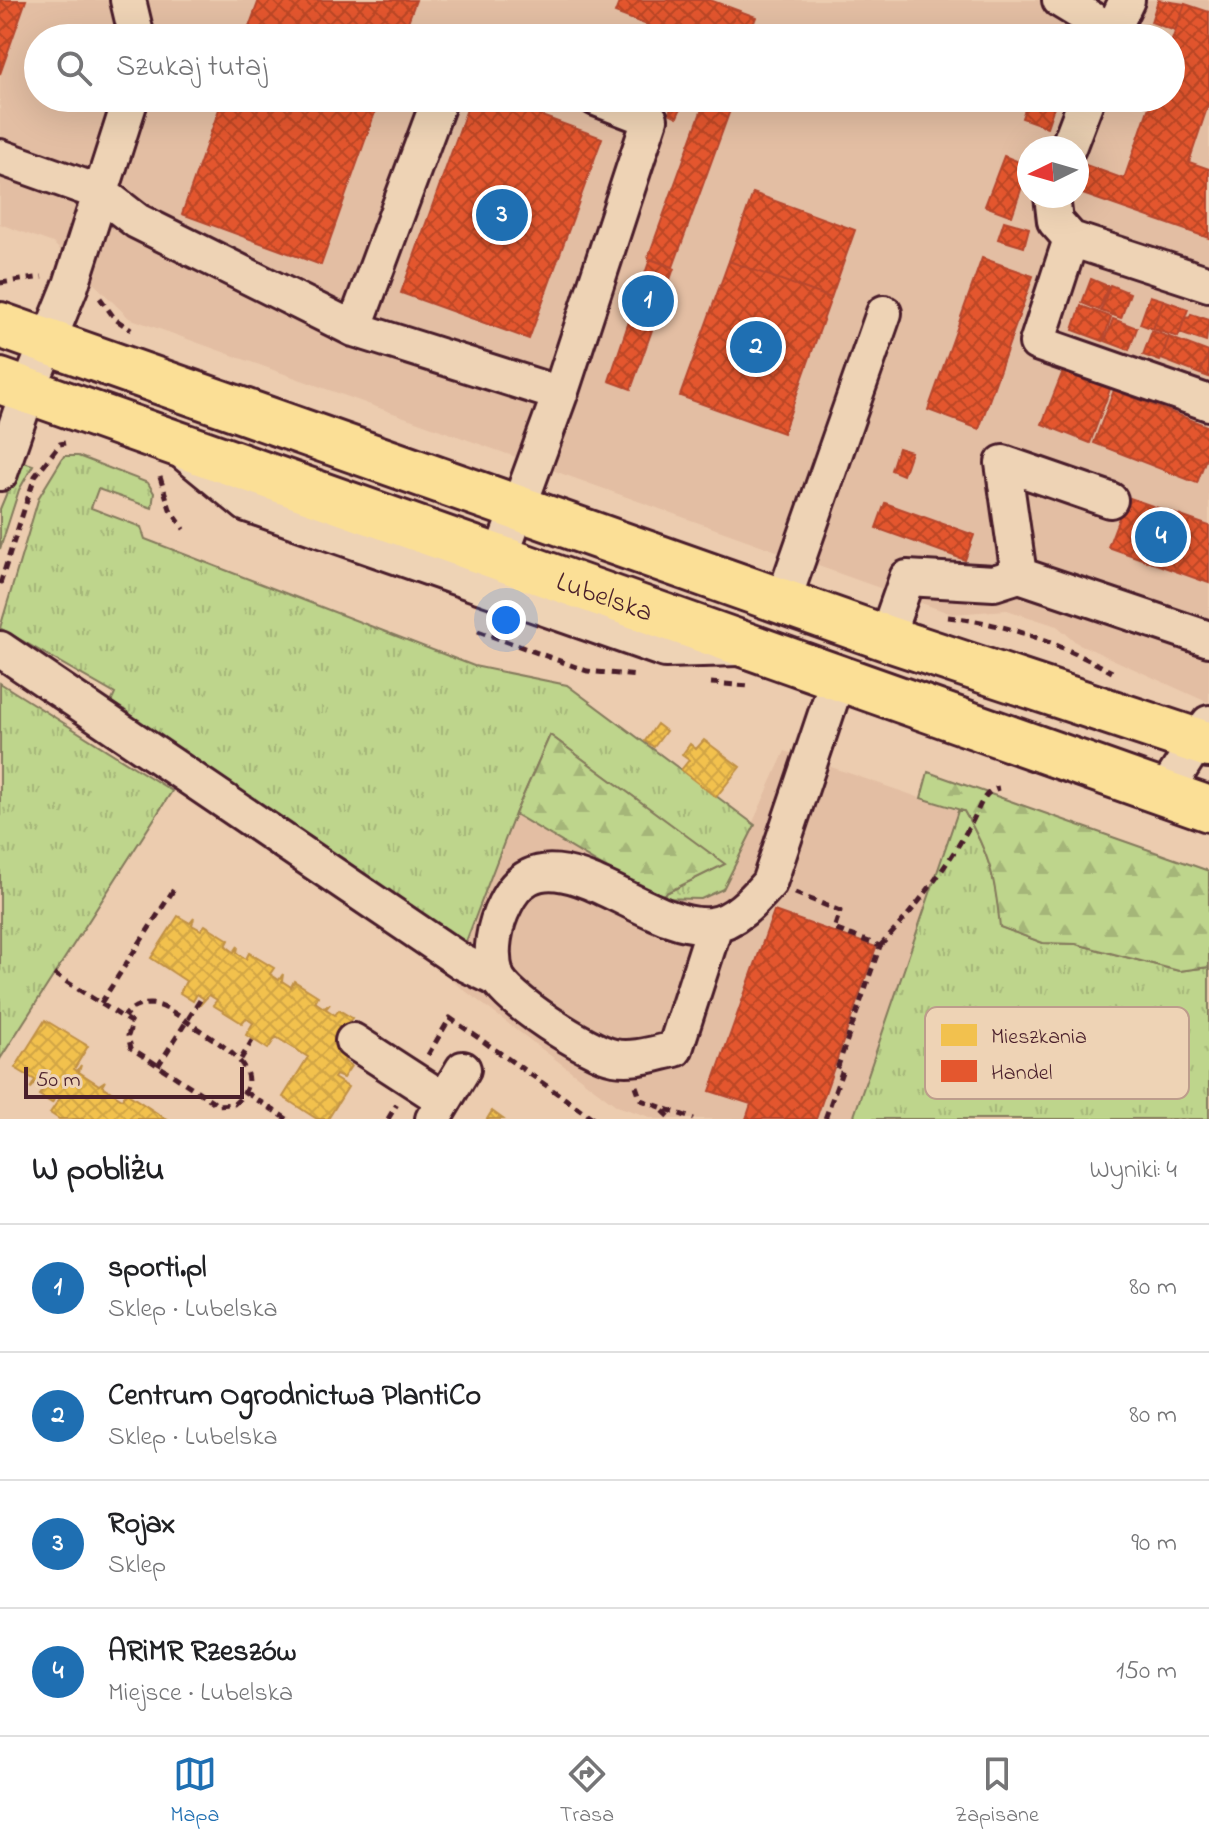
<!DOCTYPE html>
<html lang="pl">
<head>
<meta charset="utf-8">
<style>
  :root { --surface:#fff; --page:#f2f2f2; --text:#202124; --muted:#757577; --line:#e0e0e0; --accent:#1f6fb2 }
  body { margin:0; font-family:"Indie Flower",sans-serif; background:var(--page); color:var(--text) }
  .compass { position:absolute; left:1017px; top:136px; width:72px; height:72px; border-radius:50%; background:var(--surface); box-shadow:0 8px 32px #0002; rotate:265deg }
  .scale { position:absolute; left:24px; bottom:20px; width:220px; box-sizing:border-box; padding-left:8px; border:4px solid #4a1f2b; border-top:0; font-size:22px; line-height:28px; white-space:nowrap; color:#4a1f2b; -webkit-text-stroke:6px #eed3b5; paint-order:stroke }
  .you { position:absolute; left:506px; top:620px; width:28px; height:28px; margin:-20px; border:6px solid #fff; border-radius:50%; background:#1a73e8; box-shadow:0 0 0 12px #1a73e833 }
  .badge { display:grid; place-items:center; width:52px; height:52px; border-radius:50%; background:var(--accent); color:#fff; font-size:26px; font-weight:700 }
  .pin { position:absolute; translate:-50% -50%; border:4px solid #fff; box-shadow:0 2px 8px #0006 }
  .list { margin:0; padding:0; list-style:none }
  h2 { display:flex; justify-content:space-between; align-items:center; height:104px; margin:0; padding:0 32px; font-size:34px }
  h2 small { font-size:26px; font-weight:400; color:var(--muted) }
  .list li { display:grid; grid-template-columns:52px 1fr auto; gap:24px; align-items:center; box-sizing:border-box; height:128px; padding:0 32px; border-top:2px solid var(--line) }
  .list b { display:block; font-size:30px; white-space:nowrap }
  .list p { margin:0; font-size:26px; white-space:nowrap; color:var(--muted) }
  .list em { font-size:26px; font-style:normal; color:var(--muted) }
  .icon { flex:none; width:44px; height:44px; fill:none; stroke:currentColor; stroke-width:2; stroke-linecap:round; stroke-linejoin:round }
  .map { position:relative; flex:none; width:1209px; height:1119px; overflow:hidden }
  .search { position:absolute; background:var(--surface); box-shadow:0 8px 32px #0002; left:24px; right:24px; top:24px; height:88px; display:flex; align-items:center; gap:20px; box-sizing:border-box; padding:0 28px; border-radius:44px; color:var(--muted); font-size:30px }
  .sheet { height:616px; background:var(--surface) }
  nav { display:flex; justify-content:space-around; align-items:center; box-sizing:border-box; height:112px; border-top:2px solid var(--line); background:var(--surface); font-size:22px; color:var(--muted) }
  nav a { display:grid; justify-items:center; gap:4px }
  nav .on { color:var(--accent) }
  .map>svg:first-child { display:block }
  .built { fill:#e3bea3; fill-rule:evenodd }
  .grass { fill:url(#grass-tufts); stroke:#847a5c; stroke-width:2 }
  .forest { fill:url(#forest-firs); stroke:#847a5c; stroke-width:2 }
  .homes { fill:url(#homes-cross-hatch); stroke:#c09044; stroke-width:2 }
  .shops { fill:url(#shops-cross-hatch); stroke:#b6462d; stroke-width:2 }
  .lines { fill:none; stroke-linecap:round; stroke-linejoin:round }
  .minor-casing { stroke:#4a1f2b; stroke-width:40 }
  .major-casing { stroke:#4a1f2b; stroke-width:50 }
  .path { stroke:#4a1f2b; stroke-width:5; stroke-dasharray:8 6; stroke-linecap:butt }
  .minor { stroke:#eed3b5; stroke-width:34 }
  .major { stroke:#fbdf96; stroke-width:44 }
  .labels { text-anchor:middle; stroke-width:8; stroke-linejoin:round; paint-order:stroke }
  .street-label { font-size:28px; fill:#4a1f2b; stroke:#eed3b5 }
  .key { fill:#eed3b5; stroke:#bd9d8c; stroke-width:2 }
  .key-label { font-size:22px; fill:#4a1f2b }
</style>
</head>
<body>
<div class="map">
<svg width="1209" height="1119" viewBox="0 0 1209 1119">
  <defs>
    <pattern id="grass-tufts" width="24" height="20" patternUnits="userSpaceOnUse" patternTransform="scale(2)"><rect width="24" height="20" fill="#bed58c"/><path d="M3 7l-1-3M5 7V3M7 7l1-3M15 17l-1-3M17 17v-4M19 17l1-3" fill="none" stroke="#a5b679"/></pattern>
    <pattern id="forest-firs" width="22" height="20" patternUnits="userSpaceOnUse" patternTransform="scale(2)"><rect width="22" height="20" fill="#bed58c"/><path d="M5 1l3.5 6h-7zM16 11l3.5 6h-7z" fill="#a5b679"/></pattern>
    <pattern id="homes-cross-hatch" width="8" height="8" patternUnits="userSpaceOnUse" patternTransform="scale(2)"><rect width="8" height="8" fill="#f2c14e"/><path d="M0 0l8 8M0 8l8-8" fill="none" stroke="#d1a544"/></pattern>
    <pattern id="shops-cross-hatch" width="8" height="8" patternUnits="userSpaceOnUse" patternTransform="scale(2)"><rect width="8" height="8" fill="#e4572e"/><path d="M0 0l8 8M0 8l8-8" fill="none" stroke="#bb4727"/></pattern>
  </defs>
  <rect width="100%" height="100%" fill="#ecccaf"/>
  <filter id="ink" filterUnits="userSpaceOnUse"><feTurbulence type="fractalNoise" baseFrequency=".0125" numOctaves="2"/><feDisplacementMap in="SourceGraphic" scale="16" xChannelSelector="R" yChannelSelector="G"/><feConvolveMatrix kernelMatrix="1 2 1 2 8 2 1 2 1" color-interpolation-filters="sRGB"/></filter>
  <g filter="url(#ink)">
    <!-- built -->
    <path class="built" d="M0,0H1209V703L1077,643L1057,626L1007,610L952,614L129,318L53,243L0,224ZM38,38H1171V98H38ZM1029,148H1077V196H1029Z
      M785,751L958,811L853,1119H656L617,1106L451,980L515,814L656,898L723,889Z"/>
    <!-- grass -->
    <path class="grass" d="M64,456H78L148,483L154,493L152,508L98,489L91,508L141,527L145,539L474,666L567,685L755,825L723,889L701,899L656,898L724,864L550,735L515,814L462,952L109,707L115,694L0,628L39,497Z
      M20,461L33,465L19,490L0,549V509Z
      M0,683L172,791L0,1059Z
      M958,811H964C990,855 995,877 1001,927L1043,943L1076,944L1179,971L1209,967V1119H853Z"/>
    <!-- forest -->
    <path class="forest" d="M550,735L725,864L656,898L515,814Z
      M928,772L1209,871V967L1179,971L1076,944L1043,943L1000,927C995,877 990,855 964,811L921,798Z"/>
    <!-- homes -->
    <path class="homes" d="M657,724L666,731L654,747L645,741Z
      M704,740L740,767L716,797L681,770L689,760L682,755L690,744L696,749Z
      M178,916L190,923L194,918L192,925L201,930L205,925L229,940L226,946L234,952L238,946L237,953L246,959L249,953L274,968L270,974L279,980L283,974L282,981L291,987L294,981L318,996L315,1002L324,1008L330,1004L326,1009L335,1015L339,1010L352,1018L348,1023L360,1030L344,1061L351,1066L343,1078L336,1075L334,1078L348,1087L328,1119H317L283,1097L308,1057L276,1037L268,1049L246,1035L253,1023L246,1018L242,1023L213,1005L217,1000L209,995L199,1006L204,999L197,994L193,1001L180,993L186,981L151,958Z
      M45,1020L88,1046L74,1069L77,1071L81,1065L79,1072L99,1085L105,1081L102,1086L122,1099L126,1093L166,1119H59L50,1113L60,1098L56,1096L52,1103L39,1095L44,1088L36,1083L30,1089L35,1080L15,1068Z
      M492,1111L503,1119H487Z"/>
    <!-- shops -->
    <path class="shops" d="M0,0H26L0,74Z
      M259,0H416L402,38H245Z
      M620,0H710L756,17L748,38H682L615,13Z
      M1158,0L1185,4L1175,31L1151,22Z
      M1185,4L1209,12V102L1189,162L1209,169V238L1077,192L1080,163L1124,179L1152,98H1171V43Z
      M223,98H380L321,265L182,214Z
      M471,98H493L602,138L529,339L401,293Z
      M706,98L733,102L673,267L648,258Z
      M1029,98H1057L1047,127L1022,118Z
      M672,104L681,108L677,117L669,113Z
      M1004,156L1029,166L1012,216L985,206Z
      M753,193L855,230L831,298L729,261Z
      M1004,221L1029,228L1024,247L998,239Z
      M982,258L1033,276L979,429L928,410Z
      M650,259L674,268L631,389L609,381Z
      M729,261L831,298L783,433L680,396Z
      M1091,279L1108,286L1099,310L1082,303Z
      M1110,285L1130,293L1121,318L1101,311Z
      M1150,296L1163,300L1153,329L1140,324Z
      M1163,300L1188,309L1178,337L1153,329Z
      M1081,306L1111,317L1103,341L1073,330Z
      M1191,314L1209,320L1206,342L1180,333L1185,317L1189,318Z
      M1113,319L1137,328L1129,350L1105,341Z
      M1152,331L1169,337L1160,361L1143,355Z
      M1169,337L1209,352L1200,374L1161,359Z
      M1209,352V377L1200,374Z
      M1063,371L1110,389L1090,443L1042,424Z
      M1114,390L1209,427V450L1197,483L1094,443Z
      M898,448L911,452L903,475L891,470Z
      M1127,497L1209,526V583L1108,547Z
      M885,503L974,535L965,560L876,528Z
      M774,911L876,947L816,1119H746L751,1104L710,1091Z"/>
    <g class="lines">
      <!-- minor casing -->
      <g class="minor-casing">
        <path id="minor" d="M128,0L137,38
          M1060,0L1111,31
          M1109,38L1127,0
          M440,98L354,329L560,394
          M1068,148L1087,98
          M0,157L101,193L137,221L354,329
          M1052,196L1055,221L1071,239L1209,284
          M1071,239L1037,343L1209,403
          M186,454L247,504L665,650L739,648
          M0,473L28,391L71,285L131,98
          M500,558L560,394L650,119L596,98
          M1019,575L1003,463L1110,500
          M783,601L884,313
          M886,638L907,578L994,583L1019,575L1209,639
          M0,649L462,962L497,979
          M1165,792L1209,723
          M715,925L675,1049C656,1053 634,1061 614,1057C590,1053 503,998 496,975C489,953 494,925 505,904C547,819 643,932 711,925C735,922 754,900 769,883L838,678
          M353,1041L444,1100
          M433,1119L463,1069"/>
      </g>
      <!-- major casing -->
      <g class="major-casing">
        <g id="major">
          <path d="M0,325L886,638L1209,745"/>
          <path id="s1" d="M0,381L1209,809"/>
        </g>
      </g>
      <!-- path -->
      <path class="path" d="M0,283L42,277
        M100,298L115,319L131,330
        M160,477L170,509L184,529
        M0,584L35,476L60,444L65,443
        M948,617C1006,623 1061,644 1112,672
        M478,631L587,671L638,676
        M711,683L749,686
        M795,893L840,911L834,929L880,946L838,1066L843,1069L825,1119
        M880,946C913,912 950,863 973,820C980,807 983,791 999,788
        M54,974L132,1023L128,1036L131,1048L211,1100L217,1105L234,1104C273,1072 220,1044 195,1027C182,1019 167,1005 151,1004C139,1004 130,1008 124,1017
        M101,1003L176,886
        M428,1055L450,1018L594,1119
        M241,1059L253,1039
        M158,1066L202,997
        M636,1086L641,1100L694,1119
        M245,1092L287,1119
        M663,1111L672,1119
        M388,1119L397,1104"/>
      <!-- minor -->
      <use href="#minor" class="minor"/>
      <!-- major -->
      <use href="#major" class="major"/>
    </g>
  </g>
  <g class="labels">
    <!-- street labels -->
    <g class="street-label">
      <text dy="10" stroke="none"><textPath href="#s1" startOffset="642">Lubelska</textPath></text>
    </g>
  </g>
  <!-- legend -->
  <rect x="925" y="1007" width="264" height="92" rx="12" class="key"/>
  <rect x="941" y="1024" width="36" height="22" fill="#f2c14e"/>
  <rect x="941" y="1060" width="36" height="22" fill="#e4572e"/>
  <g class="key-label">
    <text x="991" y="1043">Mieszkania</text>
    <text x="991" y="1079">Handel</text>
  </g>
</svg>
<svg class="compass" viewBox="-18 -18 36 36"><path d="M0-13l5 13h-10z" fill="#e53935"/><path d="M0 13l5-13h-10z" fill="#757577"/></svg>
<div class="scale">50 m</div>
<div class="you"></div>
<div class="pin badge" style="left:648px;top:301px">1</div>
<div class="pin badge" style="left:756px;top:347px">2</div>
<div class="pin badge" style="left:502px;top:215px">3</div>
<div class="pin badge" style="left:1161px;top:537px">4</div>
<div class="search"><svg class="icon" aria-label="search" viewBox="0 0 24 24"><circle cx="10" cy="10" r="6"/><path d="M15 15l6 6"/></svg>Szukaj tutaj</div>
</div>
<section class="sheet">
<h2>W pobliżu<small>Wyniki: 4</small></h2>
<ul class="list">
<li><span class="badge">1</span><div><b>sporti.pl</b><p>Sklep · Lubelska</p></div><em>80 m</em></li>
<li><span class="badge">2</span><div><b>Centrum Ogrodnictwa PlantiCo</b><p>Sklep · Lubelska</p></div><em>80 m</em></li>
<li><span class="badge">3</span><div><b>Rojax</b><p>Sklep</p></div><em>90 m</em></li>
<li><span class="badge">4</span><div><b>ARiMR Rzeszów</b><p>Miejsce · Lubelska</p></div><em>150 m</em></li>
</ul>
</section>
<nav>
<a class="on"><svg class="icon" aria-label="map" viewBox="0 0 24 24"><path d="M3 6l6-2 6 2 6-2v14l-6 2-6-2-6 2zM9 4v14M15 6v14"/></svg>Mapa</a>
<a><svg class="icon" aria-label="directions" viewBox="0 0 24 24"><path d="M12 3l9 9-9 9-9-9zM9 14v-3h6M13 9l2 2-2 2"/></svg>Trasa</a>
<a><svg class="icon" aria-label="saved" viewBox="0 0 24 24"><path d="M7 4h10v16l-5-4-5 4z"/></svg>Zapisane</a>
</nav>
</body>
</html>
